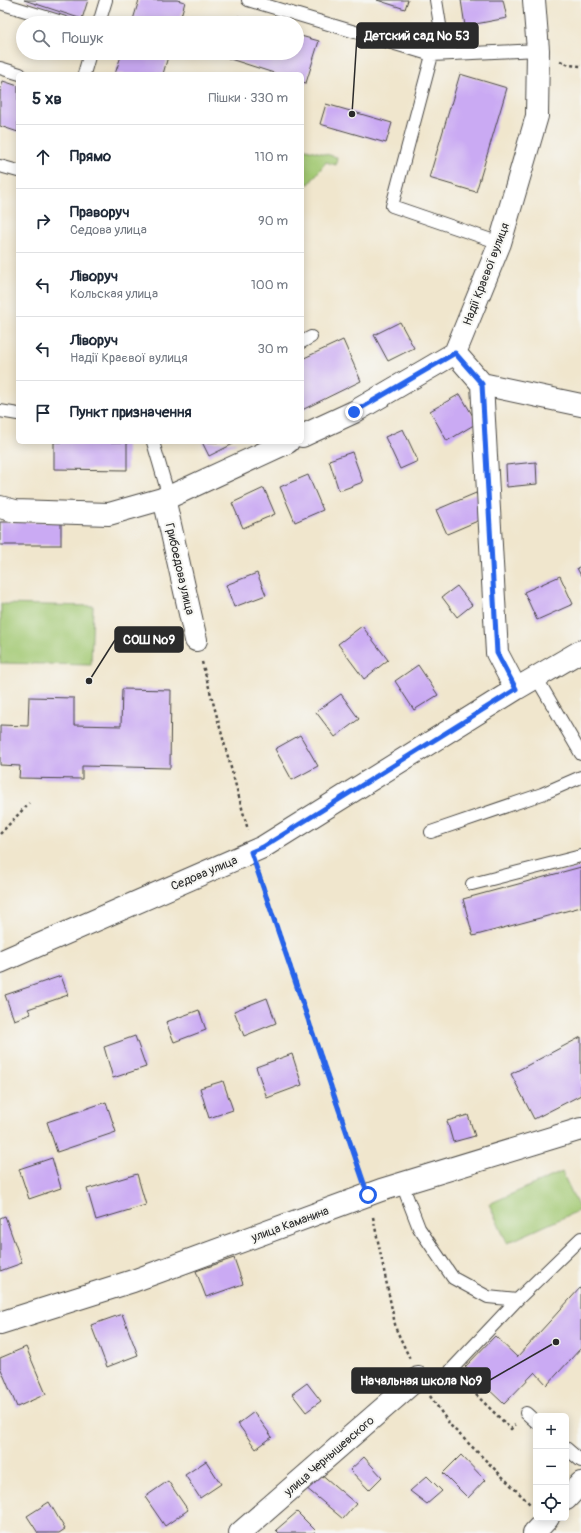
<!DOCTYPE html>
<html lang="uk">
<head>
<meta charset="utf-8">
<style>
  :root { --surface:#fff; --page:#f6f6f7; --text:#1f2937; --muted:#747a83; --line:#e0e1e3 }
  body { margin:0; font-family:Pangolin,sans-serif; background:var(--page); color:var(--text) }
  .controls { position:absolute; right:12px; bottom:12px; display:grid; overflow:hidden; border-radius:6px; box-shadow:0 2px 10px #0003 }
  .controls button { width:36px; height:36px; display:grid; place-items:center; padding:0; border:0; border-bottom:1px solid var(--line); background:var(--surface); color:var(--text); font:20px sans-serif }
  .stop { position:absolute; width:12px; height:12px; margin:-9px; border:3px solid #2563eb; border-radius:50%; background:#fff }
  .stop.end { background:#2563eb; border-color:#fff; box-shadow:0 1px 4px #0008 }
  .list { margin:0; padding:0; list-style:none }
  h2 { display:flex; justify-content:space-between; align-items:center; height:52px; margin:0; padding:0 16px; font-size:17px }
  h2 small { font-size:13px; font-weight:400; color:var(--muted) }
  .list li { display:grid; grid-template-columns:26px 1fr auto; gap:12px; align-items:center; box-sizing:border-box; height:64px; padding:0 16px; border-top:1px solid var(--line) }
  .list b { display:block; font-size:15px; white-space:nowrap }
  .list p { margin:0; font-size:13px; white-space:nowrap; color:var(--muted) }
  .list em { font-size:13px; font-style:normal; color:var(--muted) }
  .icon { flex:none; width:22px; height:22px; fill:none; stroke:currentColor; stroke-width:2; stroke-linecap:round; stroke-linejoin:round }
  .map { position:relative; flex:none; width:581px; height:1533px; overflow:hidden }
  .search { position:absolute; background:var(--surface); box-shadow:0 2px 10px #0003; left:16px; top:16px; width:288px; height:44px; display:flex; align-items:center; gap:10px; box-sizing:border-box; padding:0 14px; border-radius:22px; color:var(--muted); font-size:15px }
  .panel { position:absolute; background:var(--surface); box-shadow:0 2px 10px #0003; left:16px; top:72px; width:288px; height:372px; border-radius:6px }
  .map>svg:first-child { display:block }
  .green { fill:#a3c973; stroke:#677a4f }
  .building { fill:#caaaf3 }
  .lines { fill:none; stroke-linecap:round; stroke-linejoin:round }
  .lane-casing { stroke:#494743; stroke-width:14 }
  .street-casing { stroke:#494743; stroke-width:24 }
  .path { stroke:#494743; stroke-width:2.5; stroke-dasharray:3 3; stroke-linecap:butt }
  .lane { stroke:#fff; stroke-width:12 }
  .street { stroke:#fff; stroke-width:22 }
  .route { stroke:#2563eb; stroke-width:5 }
  .labels { text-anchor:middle; stroke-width:4; stroke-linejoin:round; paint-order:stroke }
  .street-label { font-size:12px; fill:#2b2b2b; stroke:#f6f6f2 }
  .leader { fill:none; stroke:#2b2b2b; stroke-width:1.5 }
  .callout-dot { fill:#2b2b2b; stroke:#f6f6f2; stroke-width:1.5 }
  .callout { fill:#2b2b2b; stroke:#2b2b2b; stroke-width:1.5 }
  .callout-label { font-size:13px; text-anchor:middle; font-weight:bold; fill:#fff }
</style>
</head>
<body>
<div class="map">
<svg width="581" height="1533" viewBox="0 0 581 1533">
  <rect width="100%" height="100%" fill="#f6f6f2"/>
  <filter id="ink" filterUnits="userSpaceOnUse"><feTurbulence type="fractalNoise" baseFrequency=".025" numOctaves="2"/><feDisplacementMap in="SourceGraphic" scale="8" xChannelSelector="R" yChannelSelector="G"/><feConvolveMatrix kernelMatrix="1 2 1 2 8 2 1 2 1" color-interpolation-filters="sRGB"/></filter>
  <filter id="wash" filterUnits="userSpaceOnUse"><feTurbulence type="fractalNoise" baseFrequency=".012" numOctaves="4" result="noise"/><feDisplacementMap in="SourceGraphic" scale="16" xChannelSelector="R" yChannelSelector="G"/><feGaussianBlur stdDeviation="0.9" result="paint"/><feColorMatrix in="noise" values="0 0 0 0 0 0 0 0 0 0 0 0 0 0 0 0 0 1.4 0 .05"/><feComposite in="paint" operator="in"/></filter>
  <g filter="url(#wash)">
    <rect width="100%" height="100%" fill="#f0e6cd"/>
    <!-- green -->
    <path class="green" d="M302,148L337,157L336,165L326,162L309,184L302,182Z
      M1,604L93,606L91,665L0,663Z
      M562,1172L580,1210L507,1243L489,1204Z"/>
    <g id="blocks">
      <!-- building -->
      <path class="building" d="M24,0H88L82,19Z
        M139,0H177L185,2L179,23H132Z
        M377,0H408L405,9Z
        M461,0H503L507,18L465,26Z
        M238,16L258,23H235Z
        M297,35L319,41L306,83L302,82V74H277L224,57L226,53H297Z
        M122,53H169L163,74H115Z
        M460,74L507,88L476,192L429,178Z
        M3,81L18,86V132L0,126V92Z
        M326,104L392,123L386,143L320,124Z
        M400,322L414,348L388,361L374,335Z
        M343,340L361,381L302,410V359Z
        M460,394L477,423L447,441L430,411Z
        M403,429L418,461L400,469L385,437Z
        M54,442H127V470L54,469Z
        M202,442H237L209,456Z
        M352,452L363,482L339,491L329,460Z
        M536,462L537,484L507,487L506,465Z
        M308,475L323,510L295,522L280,487Z
        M264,488L275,514L243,528L232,503Z
        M476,493L487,517L447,534L436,510Z
        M0,522H61V545H0Z
        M581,566V576L577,568Z
        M257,573L266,595L234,607L226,585Z
        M560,576L573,604L537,620L524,592Z
        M457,586L472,605L457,617L442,597Z
        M362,626L388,660L364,679L338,644Z
        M418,665L438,695L414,710L395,681Z
        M122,689L171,690L170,768L82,766V779L19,778L20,766L0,765V725L28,726L29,697L74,698V725L121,726Z
        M341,694L359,719L335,737L316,712Z
        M300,735L318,766L292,780L275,749Z
        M581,867V907L473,936L463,899Z
        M61,976L68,995L28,1009L31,1014L14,1020L5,995Z
        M267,998L276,1023L244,1036L234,1011Z
        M199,1010L206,1030L174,1042L166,1022Z
        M135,1036L146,1067L113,1078L104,1047Z
        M581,1037V1095L534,1119L511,1074Z
        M292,1054L302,1085L267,1098L256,1067Z
        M223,1081L233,1110L209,1118L200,1088Z
        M106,1102L116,1132L57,1152L47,1122Z
        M468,1115L475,1136L453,1142L447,1121Z
        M52,1158L61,1188L29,1199L19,1169Z
        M137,1174L146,1205L96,1220L87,1189Z
        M5,1216L22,1263L0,1271V1218Z
        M234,1258L243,1284L206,1297L196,1271Z
        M581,1287V1348L547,1385L535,1372L504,1404L465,1367L495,1336L517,1357Z
        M122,1314L138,1355L107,1367L91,1325Z
        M26,1347L46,1394L17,1407L0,1367V1358Z
        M307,1383L321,1401L306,1412L292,1394Z
        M254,1412L272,1437L256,1449L238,1424Z
        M461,1455L485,1480L468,1498L443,1473Z
        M364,1457L382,1477L369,1490L350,1470Z
        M206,1461L221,1484L200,1498L185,1475Z
        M319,1472L356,1504L343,1519L305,1487Z
        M427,1476L442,1491L427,1504L410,1491Z
        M168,1481L188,1510L165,1526L145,1497Z
        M49,1502L65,1529L59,1533H38L27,1516Z
        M297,1512L316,1531L313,1533H279L276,1530Z"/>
    </g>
  </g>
  <g filter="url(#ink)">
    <use href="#blocks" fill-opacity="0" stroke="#494743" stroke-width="1"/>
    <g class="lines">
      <!-- lane casing -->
      <g class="lane-casing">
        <path id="lane" d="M248,0L432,55L538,50
          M436,0L440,25L392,206L500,243
          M0,3L65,23
          M99,23L106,0
          M0,68L20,74
          M84,74L90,53
          M0,166L18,171
          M302,342L311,337
          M0,411L18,414
          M153,442L169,497
          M536,677L581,754
          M431,832L542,794L581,777
          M472,884L581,856
          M402,1184L419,1228L453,1278L488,1297L517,1300L581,1238
          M451,1370L517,1300
          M526,1413L536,1422
          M566,1448L581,1461"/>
      </g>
      <!-- street casing -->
      <g class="street-casing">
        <path id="street" d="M455,353L482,384L497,653L516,689
          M482,384L581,405
          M302,436L354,412L455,353L500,243L537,116L538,50L534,0
          M164,498L196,640
          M0,507L15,511L109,514L169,497L288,442
          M0,962L263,847L516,689L581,651
          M0,1323L133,1281L381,1190L581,1129
          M566,1499L581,1483
          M240,1533L418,1378
          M534,1533L548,1518"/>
      </g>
      <!-- path -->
      <path class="path" d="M560,61L569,65L581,66
        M202,662L248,830
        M0,834L29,803
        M259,874L361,1174
        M373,1217L396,1329L410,1359
        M463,1382L511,1429L515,1425
        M430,1396L451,1426L530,1504"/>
      <!-- lane -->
      <use href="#lane" class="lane"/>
      <!-- street -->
      <use href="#street" class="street"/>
    </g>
  </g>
  <g class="lines" filter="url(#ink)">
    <!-- route -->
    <path class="route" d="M354,412L455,353L482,384L497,653L516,689L263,847L251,852L368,1195"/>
  </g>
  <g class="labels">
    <!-- street labels -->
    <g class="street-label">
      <text transform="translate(486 274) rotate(-69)" y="4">Надії Краєвої вулиця</text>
      <text transform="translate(180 569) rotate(77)" y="4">Грибоедова улица</text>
      <text transform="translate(204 873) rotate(-23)" y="4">Седова улица</text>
      <text transform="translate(290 1224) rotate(-20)" y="4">улица Каманина</text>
      <text transform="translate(329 1456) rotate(-41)" y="4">улица Чернышевского</text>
    </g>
  </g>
  <!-- callouts -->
  <path class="leader" d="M352 114L357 36M89 681L115 640M556 1342L490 1380"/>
  <g class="callout-dot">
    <circle cx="352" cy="114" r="4"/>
    <circle cx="89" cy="681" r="4"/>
    <circle cx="556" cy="1342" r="4"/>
  </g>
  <g class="callout">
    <rect x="357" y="23" width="121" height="25" rx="4"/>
    <rect x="115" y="627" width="68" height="25" rx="4"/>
    <rect x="352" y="1368" width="138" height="25" rx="4"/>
  </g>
  <g class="callout-label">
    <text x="417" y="40">Детский сад № 53</text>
    <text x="149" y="644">СОШ №9</text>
    <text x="421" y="1385">Начальная школа №9</text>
  </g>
</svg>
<div class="controls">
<button>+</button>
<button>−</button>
<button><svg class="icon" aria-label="locate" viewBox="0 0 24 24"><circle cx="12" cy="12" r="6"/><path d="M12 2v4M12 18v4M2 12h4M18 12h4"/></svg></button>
</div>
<div class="stop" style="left:368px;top:1195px"></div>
<div class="stop end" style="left:354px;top:412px"></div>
<div class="search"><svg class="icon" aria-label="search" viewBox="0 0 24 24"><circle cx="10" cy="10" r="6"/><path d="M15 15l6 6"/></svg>Пошук</div>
<section class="panel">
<h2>5 хв<small>Пішки · 330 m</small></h2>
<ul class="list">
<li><svg class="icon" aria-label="ahead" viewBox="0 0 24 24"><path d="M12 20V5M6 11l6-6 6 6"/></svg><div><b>Прямо</b></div><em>110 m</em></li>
<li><svg class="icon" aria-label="right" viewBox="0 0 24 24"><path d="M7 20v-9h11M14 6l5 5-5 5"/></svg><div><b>Праворуч</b><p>Седова улица</p></div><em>90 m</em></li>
<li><svg class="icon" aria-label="left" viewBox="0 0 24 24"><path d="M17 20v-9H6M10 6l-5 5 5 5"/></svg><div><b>Ліворуч</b><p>Кольская улица</p></div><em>100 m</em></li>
<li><svg class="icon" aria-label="left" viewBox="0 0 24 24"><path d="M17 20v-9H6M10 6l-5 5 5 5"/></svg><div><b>Ліворуч</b><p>Надії Краєвої вулиця</p></div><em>30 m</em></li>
<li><svg class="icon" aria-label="arrive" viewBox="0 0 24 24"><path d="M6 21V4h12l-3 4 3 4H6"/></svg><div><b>Пункт призначення</b></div></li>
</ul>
</section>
</div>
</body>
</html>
